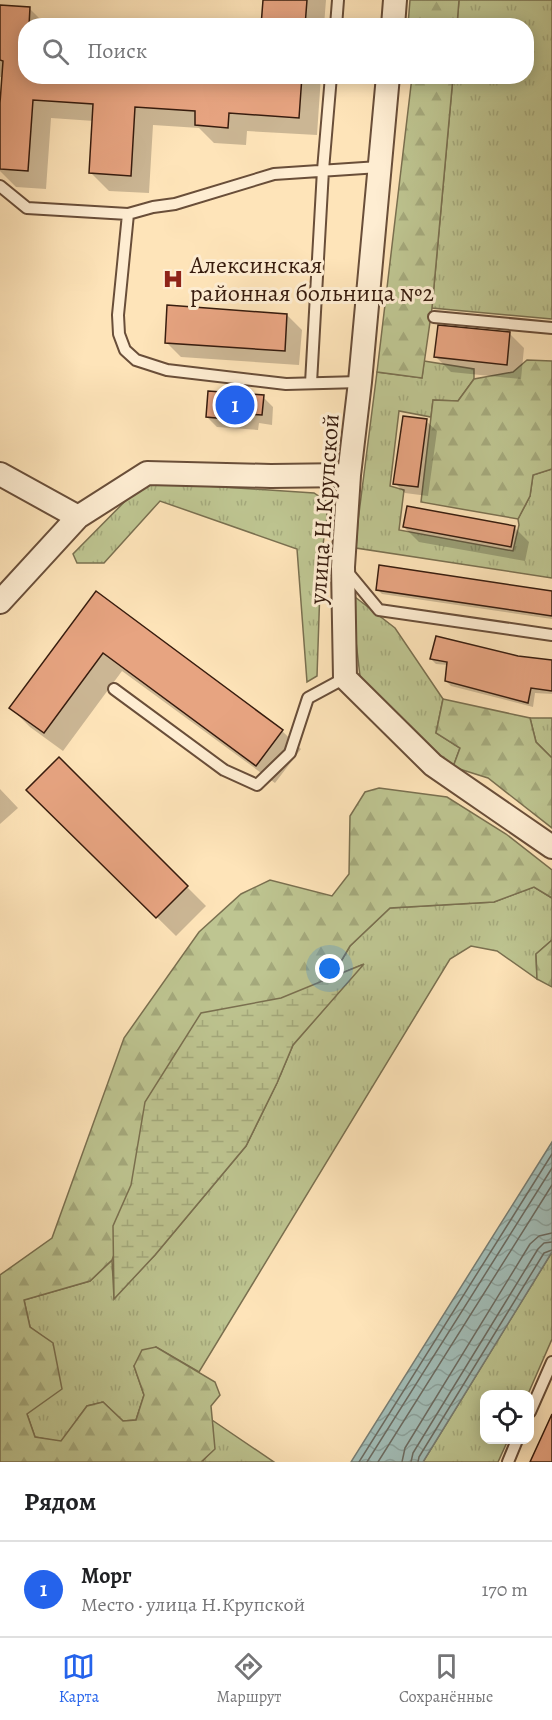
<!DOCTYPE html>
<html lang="ru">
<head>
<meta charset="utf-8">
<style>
  :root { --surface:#fff; --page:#f2f2f2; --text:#202124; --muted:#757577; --line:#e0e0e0; --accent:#2563eb }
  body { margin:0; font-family:Alegreya,serif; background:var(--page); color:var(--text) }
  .controls { position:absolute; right:18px; bottom:18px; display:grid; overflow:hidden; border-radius:12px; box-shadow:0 3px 15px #0003 }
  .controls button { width:54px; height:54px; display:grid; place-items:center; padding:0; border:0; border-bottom:2px solid var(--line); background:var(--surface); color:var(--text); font:30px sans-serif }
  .you { position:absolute; left:330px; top:969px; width:21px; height:21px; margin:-15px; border:4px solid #fff; border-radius:50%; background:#1a73e8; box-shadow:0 0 0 9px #1a73e833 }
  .badge { display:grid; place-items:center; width:39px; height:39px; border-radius:50%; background:var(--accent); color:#fff; font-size:20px; font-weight:700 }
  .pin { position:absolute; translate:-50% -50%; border:3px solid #fff; box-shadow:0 2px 6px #0006 }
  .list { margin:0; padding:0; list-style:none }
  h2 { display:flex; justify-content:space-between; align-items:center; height:78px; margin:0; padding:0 24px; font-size:26px }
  h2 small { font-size:20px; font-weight:400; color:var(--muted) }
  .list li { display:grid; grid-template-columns:39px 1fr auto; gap:18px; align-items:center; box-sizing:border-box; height:96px; padding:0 24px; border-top:2px solid var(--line) }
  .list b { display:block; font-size:22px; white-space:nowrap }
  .list p { margin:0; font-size:20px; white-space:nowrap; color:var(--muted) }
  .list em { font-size:20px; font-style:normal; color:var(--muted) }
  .icon { flex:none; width:33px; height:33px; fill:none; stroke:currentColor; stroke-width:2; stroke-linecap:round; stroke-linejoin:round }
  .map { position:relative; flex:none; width:552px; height:1462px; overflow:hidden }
  .search { position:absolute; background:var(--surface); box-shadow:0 3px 15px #0003; left:18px; right:18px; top:18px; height:66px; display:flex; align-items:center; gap:15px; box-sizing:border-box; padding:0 21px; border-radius:24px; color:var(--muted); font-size:22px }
  .sheet { height:174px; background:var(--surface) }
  nav { display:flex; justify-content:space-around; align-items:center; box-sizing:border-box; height:84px; border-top:2px solid var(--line); background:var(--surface); font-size:16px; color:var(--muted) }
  nav a { display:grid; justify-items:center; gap:3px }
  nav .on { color:var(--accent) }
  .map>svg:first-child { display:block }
  .grass { fill:url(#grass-tufts); stroke:#7a7050; stroke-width:1.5 }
  .forest { fill:url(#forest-firs); stroke:#7a7050; stroke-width:1.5 }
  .wetland { fill:url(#wetland-marsh); stroke:#7a7050; stroke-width:1.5 }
  .water { fill:url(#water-waves); stroke:#777d73; stroke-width:1.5 }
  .shadow { fill:#0003 }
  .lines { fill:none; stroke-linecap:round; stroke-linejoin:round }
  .shore { stroke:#6c6c62; stroke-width:1.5 }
  .building { fill:#e7a481; stroke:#371c0e; stroke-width:1.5 }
  .service-casing { stroke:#694e39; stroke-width:14 }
  .minor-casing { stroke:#694e39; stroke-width:26 }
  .service { stroke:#feedd2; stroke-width:10 }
  .minor { stroke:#feedd2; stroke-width:22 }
  .labels { text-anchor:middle; stroke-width:6; stroke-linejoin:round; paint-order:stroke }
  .poi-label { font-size:24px; fill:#371c0e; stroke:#feedd2; text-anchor:start }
  .street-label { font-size:24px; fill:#371c0e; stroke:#feedd2 }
</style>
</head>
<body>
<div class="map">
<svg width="552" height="1462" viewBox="0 0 552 1462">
  <defs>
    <pattern id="grass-tufts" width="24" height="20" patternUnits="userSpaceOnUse" patternTransform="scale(1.5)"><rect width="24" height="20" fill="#bec591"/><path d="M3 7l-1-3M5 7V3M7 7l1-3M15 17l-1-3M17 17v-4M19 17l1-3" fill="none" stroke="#a4a97c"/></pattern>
    <pattern id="forest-firs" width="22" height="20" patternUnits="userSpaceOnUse" patternTransform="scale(1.5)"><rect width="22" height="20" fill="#bec591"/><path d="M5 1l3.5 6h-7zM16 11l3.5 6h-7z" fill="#a4a97c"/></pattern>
    <pattern id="wetland-marsh" width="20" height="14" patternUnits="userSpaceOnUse" patternTransform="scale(1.5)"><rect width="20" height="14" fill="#bec591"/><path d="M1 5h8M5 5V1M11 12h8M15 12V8" fill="none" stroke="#a4a97c"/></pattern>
    <pattern id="water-waves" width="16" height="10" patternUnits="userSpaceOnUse" patternTransform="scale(1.5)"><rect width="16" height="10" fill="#a2bdb7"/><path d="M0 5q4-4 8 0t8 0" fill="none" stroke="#8ca29c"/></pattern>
  </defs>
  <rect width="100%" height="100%" fill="#fee4b9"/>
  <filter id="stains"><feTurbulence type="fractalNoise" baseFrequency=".00333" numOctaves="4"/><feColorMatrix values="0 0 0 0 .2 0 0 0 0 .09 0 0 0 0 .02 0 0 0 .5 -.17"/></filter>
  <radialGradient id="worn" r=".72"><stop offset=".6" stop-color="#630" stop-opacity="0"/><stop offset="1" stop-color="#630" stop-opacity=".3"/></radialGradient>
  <!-- grass -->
  <path class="grass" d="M459,0H552V319L432,308L453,77L526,76V26L457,25Z
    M424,361L474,369V379L458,401L433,400L431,417L399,411L390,486L404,490L399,530L513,551L519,525L518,519L530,496L533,475L552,469V578L356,548L358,521L377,372L422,378Z
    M144,482L314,493L326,501L327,517L321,558L317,676L307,682L297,549L160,501L104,563H77L73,554Z
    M355,597L395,628L443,699L436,733L460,748L453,767L420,739L374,693L360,676L355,633Z
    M530,718H552V758L536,742Z
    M534,887L552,898V940L536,954L537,979L497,951L471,946L450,959L199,1372L156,1347L134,1366L144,1395L136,1420L123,1421L103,1402L87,1406L61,1442L35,1437L27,1414L53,1344L30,1327L24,1300L90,1281L112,1260L114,1298L155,1255L246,1146L277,1083L293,1045L362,965L332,977L350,946L390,908L494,902Z
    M552,1252V1339L528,1394H484V1440H508L498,1462H423Z
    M212,1420L274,1462H202L214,1448Z"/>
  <!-- forest -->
  <path class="forest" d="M410,0H459L457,25H408Z
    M412,77H453L432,308L422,378L377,372Z
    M527,360L552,361V469L533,475L530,496L518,519L421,502L433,400L458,401L474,379L513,372Z
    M443,699L530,718L536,742L552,758V828L488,778L453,767L460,748L436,733Z
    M379,788L447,797L506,834L552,870V898L534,887L494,902L390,908L350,946L327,985L304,1003L201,1020L175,1054L174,1099L112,1260L90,1281L24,1300L30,1327L53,1343L62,1389L27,1414L35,1437L61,1441L87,1406L103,1402L123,1421L136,1420L144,1395L134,1366L142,1350L156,1347L215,1382L220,1395L211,1406L215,1449L201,1462H0V1275L52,1238L124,1038L199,932L241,894L270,880L332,896L349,874L350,816L365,792Z
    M552,940V987L537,979L536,954Z"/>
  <!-- wetland -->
  <path class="wetland" d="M364,964L293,1045L277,1083L246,1146L155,1255L114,1299L113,1226L131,1185L145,1102L201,1013L281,998Z"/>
  <!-- water -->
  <path class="water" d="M552,1142V1252L423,1462H351Z"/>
  <!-- shadow -->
  <path class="shadow" d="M264,0H326L324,26H262Z
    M0,6L29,8L47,26H26V76H321L317,135L247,131L246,145L214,143L199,128L153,125L149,193L109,191L90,172L94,121L51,118L46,189L16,187L0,171V126L3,77H0Z
    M287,315L302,330L299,365L181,357L166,342Z
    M509,333L524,348L521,379L451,372L436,357Z
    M263,397L273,407L272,425L259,423L258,430L217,427L207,417Z
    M426,421L437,431L428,496L405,493L395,483Z
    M404,527H514L529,542L525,561L419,542Z
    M377,589L552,592V619L382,594Z
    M96,593L282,731L301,749L275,783L122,671L63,751L30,727L11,708Z
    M518,657L552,662V694L535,693L533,707L451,686L446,681L448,665L436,664L431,659Z
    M59,759L206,906L176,936L28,790Z
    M0,789L18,808L0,824Z"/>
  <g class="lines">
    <!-- shore -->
    <path class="shore" d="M359,1462L552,1154
      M367,1462L552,1168
      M378,1462L552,1185
      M402,1462L405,1448L530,1244L539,1236L552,1233
      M411,1462L413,1453L538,1249L544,1243L552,1242
      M418,1462L419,1457L544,1253L552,1250"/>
  </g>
  <!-- building -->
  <path class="building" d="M263,0H307L305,26H261Z
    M0,5L30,7L29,26H26V76H302L299,118L229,113L228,128L195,125V111L135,107L131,176L89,173L93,104L33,100L28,171L0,169V103L3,61L0,60Z
    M167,305L287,314L285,351L165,343Z
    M438,325L510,332L507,365L434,357Z
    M208,391L264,395L262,415L249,414L248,421L206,417Z
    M403,416L427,419L418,487L393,484Z
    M407,506L515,526L511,547L403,527Z
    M379,565L552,591V616L376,590Z
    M96,591L283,730L256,766L103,653L44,733L9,708Z
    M436,636L518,656L552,660V691L531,688L528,703L445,681L447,662L430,659Z
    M59,757L188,886L156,918L26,790Z
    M552,1414V1462H530Z"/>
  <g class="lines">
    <!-- service casing -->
    <g class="service-casing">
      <path id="service" d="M336,26L338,0
        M0,186L27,208L128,214L153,207L175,204L274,174L379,167
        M128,214L118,315L119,334L125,350L136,360L167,370L286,384L360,382
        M434,317L552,328
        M311,383L323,170L331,76
        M345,569L379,610L552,635
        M114,689L224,770L257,785L290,753L308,698L345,678
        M530,1412L552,1362
        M508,1462L517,1440"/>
    </g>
    <!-- minor casing -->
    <g class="minor-casing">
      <path id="minor" d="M393,26L395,0
        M388,76L360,382L349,475L343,567L345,678L433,765L552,847
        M0,474L78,517L147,473L271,476L349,475
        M0,602L78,517"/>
    </g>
    <!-- service -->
    <use href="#service" class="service"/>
    <!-- minor -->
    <use href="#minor" class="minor"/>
  </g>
  <!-- icons -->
  <defs>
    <g id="hospital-bare" transform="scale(1.62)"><path d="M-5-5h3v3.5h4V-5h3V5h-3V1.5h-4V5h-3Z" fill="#8f2418" stroke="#feedd2" stroke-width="2.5" paint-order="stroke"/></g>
  </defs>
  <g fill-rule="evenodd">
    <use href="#hospital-bare" x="173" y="279"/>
  </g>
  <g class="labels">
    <!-- poi labels -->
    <g class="poi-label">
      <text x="190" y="273">Алексинская<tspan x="190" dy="28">районная больница №2</tspan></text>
    </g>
    <!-- street labels -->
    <g class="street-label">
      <text transform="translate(324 509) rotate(-86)" y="8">улица Н.Крупской</text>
    </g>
  </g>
  <rect width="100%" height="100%" filter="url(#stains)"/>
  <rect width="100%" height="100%" fill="url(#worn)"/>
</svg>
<div class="controls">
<button><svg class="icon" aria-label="locate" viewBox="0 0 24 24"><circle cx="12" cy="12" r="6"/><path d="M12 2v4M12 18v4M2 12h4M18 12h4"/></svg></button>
</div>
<div class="you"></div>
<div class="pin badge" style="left:235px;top:405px">1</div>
<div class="search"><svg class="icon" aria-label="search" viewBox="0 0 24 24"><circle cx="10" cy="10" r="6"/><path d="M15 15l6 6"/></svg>Поиск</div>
</div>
<section class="sheet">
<h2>Рядом<small></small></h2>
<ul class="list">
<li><span class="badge">1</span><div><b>Морг</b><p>Место · улица Н.Крупской</p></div><em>170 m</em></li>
</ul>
</section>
<nav>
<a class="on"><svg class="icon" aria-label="map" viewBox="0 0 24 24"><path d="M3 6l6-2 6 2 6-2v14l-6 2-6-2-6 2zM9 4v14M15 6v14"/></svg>Карта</a>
<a><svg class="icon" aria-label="directions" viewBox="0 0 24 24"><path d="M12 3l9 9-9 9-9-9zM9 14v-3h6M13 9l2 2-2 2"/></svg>Маршрут</a>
<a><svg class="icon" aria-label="saved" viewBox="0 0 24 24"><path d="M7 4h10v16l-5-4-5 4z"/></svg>Сохранённые</a>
</nav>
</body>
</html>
